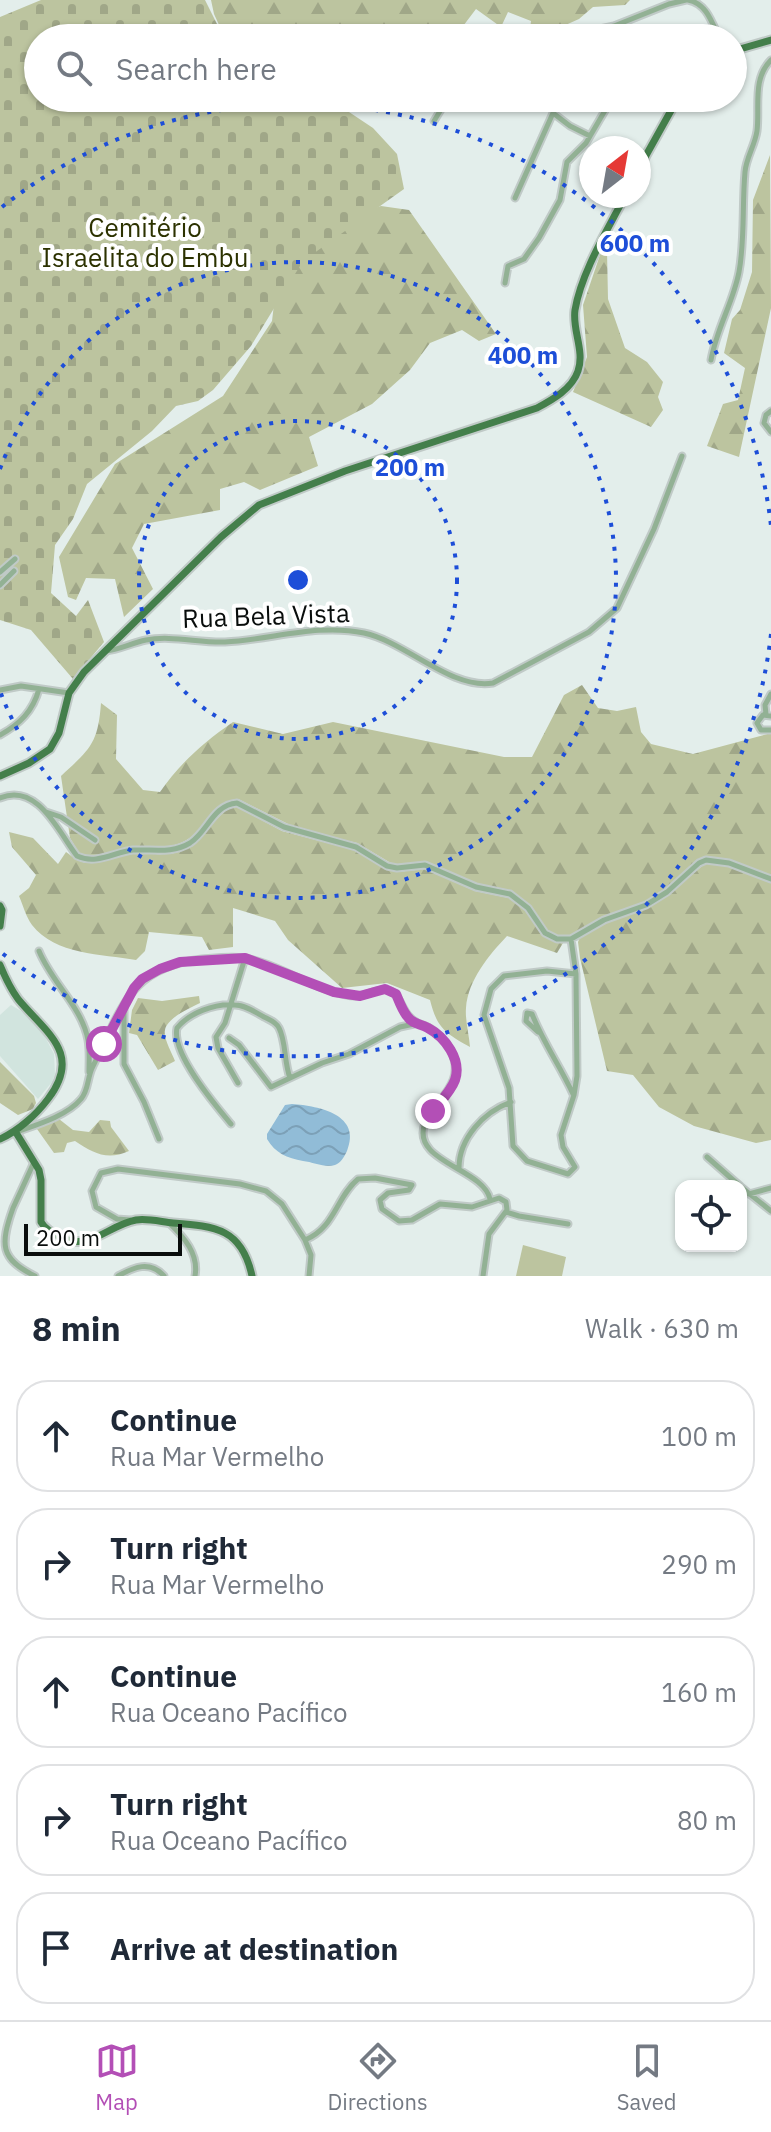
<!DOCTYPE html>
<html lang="en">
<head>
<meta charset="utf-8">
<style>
  :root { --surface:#fff; --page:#f6f6f7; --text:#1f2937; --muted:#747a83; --line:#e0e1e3; --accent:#b34fb6 }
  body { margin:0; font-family:"IBM Plex Sans",sans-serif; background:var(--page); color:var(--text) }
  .controls { position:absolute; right:24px; bottom:24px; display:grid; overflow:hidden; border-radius:16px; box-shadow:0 2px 6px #0004 }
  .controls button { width:72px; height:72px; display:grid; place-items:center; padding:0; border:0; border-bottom:2px solid var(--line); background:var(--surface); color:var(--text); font:40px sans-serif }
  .compass { position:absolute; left:579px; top:136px; width:72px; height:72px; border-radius:50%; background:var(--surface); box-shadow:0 2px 6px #0004; rotate:31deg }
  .scale { position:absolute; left:24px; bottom:20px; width:158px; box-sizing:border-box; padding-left:8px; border:4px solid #090d0c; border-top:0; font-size:22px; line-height:28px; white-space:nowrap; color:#090d0c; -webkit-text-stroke:6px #fff; paint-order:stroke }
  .stop { position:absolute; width:24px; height:24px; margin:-18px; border:6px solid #b34fb6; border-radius:50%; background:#fff }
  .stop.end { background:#b34fb6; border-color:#fff; box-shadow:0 2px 8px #0008 }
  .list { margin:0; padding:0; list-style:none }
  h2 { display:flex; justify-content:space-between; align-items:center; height:104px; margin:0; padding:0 32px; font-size:34px }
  h2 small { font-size:26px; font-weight:400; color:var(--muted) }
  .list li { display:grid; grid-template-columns:52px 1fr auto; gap:24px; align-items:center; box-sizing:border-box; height:112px; margin:0 16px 16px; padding:0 16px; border:2px solid var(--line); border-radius:32px }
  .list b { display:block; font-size:30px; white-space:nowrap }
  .list p { margin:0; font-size:26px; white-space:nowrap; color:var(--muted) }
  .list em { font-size:26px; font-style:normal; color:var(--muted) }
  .icon { flex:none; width:44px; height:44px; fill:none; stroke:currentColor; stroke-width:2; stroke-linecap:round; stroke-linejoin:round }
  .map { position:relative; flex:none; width:771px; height:1276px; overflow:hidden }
  .search { position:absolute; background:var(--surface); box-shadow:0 2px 6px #0004; left:24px; right:24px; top:24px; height:88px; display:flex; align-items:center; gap:20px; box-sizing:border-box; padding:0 28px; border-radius:44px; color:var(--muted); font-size:30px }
  .sheet { height:744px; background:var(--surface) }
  nav { display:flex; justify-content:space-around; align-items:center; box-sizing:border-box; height:112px; border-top:2px solid var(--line); background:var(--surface); font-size:22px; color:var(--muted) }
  nav a { display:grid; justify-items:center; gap:4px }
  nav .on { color:var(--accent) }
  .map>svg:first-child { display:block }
  .built { fill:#d1e4de }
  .grass { fill:#bcc49f }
  .forest { fill:url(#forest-firs) }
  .cemetery { fill:url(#cemetery-stones) }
  .water { fill:url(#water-waves) }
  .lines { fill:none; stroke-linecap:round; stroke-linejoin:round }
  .minor-casing { stroke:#c0cac7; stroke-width:9 }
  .major-casing { stroke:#c0cac7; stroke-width:11 }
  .minor { stroke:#92b194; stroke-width:5 }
  .major { stroke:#447f4b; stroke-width:7 }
  .route { stroke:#b34fb6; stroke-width:10 }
  .ring { fill:none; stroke:#1d4ed8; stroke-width:4; stroke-dasharray:4 8 }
  .labels { text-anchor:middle; stroke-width:8; stroke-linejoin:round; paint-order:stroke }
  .park-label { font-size:26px; fill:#2c3200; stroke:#fff }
  .street-label { font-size:26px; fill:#090d0c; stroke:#fff }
  .centre { fill:#1d4ed8; stroke:#fff; stroke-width:4 }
  .ring-label { font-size:24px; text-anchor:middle; font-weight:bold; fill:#1d4ed8; stroke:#fff; stroke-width:8; stroke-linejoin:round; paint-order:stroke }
</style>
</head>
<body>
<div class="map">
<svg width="771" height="1276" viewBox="0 0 771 1276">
  <defs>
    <pattern id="forest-firs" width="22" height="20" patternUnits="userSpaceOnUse" patternTransform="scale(2)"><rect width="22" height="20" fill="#bcc49f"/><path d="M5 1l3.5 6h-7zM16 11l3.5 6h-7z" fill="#a0a788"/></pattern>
    <pattern id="cemetery-stones" width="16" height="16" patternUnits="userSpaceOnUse" patternTransform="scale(2)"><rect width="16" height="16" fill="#bcc49f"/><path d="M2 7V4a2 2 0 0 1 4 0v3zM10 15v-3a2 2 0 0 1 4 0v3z" fill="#a0a788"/></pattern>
    <pattern id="water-waves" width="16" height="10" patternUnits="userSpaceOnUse" patternTransform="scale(2)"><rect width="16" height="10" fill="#91bcd7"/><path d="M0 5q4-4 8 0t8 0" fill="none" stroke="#7ca0b7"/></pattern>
  </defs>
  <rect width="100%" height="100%" fill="#e3eeeb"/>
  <!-- built -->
  <path class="built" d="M11,1005L21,1011L44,1035L54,1054L55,1074L52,1082L38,1099L0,1056V1015Z"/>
  <!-- grass -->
  <path class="grass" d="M523,1245L566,1257L562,1276H516Z"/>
  <!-- forest -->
  <path class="forest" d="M211,0H630L625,5L593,7L579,19L543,35L529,37L531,21L508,12L501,27L476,9L454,38H225L214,14Z
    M770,155L771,308L739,457L707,446L723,404L738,400L745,368L724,353L732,319L740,310L752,272L753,200Z
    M381,206L409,210L496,334L479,341L462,330L430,343L410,370L372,404L309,437L318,466L260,490L244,482L220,489V510L144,524L132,548L153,589L124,617L115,579L86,578L76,600L68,597L59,557L115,464L223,396L272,321L278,271L335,221Z
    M602,249L607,251L608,299L625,348L647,362L663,382L658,397L663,410L651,427L573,392L587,357L583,305Z
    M582,685L598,708L617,711L636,707L641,732L651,744L693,754L771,733V876L730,860L705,856L697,860L665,890L645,902L603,917L569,936L557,935L547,930L531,906L512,891L477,884L426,862L397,865L389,862L357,843L298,829L238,799C211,802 206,830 185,841C167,851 148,844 128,847C111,850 96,860 79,853L70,838L61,776C90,749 98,744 101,703L117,715L116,759L143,790L160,792C180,763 204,742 233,722L283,734L333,722L504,757H532L564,695Z
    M232,807H237L282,831L354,850L386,869L396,872L425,869L475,891L509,898L525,910L543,936L563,943L557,953L507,936C489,955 468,980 466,1008C465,1020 469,1034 470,1047C445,1033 437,1028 430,1000L387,983L342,988L288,940L275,921L233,908V947L209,950L202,937L149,932L145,951L136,960C102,954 55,955 32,925C26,917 23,905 19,896L29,888L36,875L12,847L9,832L33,838L58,864L66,852C73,857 78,862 88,863C103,864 116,856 130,854C149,852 168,858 186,849C206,839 212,817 232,807Z
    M707,862L728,866L771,882V1140L756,1143L694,1126L659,1107L633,1075L607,1071L580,958L578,942L580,937L605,922L658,902Z
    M199,996L200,1003C190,1008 167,1018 165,1030C163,1038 172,1053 175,1061L158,1070L137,1035L129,1033L132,1010L138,998L162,1001Z
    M0,1062L34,1096L36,1103L33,1109L18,1115L0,1103Z
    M59,1119L73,1130L89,1132L100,1120L110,1121L111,1127L129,1151C107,1161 93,1153 75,1141L67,1143L64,1152L54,1153L37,1129Z"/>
  <!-- cemetery -->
  <path class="cemetery" d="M41,0H205L224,38H38V98H286L340,106L373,128L397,154L404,189L303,261L251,346L213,390L198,401L176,406L152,431L87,484L73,519L55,545L51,593L76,616L88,600L104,642L73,679L31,630L0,620V17Z"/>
  <!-- water -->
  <path class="water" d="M292,1104C320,1106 362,1115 347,1151C344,1157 341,1163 335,1165C325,1168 313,1162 303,1161C287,1158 275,1153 267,1139V1134L285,1105Z"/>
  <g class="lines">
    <!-- minor casing -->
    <g class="minor-casing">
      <path id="minor" d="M688,0C704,3 710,17 716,31
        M465,38L470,33L482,38
        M558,38L614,26L669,4L686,0
        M717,38L716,31L723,38
        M662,98L673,106
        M553,113L570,126L590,136
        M434,121L448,98
        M515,198L553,113L554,98
        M505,283L508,266L524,259L539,238L560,200L567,162L586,143L610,102L617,98
        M711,360C717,327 733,303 739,272C745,240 742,205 745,172C746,158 755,145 757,131C760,107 752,79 771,60
        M771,411L766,415L764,423L771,432
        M0,572L15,559
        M0,585L14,571
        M105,651C119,650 131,643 146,640C171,635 199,643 225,642C271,640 317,623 364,633C406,642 451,690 493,683L589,632L617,608L654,529L682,456
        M0,690L21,686L69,693
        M766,714L765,705L771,694
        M771,716L763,715L757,723L761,730H771
        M0,735C20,724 33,711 39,689
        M0,798C38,782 59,833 77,856C97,865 114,852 133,850C153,849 172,854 190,843C208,831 213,805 237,803L284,827L356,847L387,866L397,868L425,865L476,887L510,894L528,908L545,933L557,939H571L604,920L646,905L667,892L699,863L706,860L729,863L771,879
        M46,812L61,817L95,840
        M571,939L576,974
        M39,951C52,983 82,1007 88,1040C90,1051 89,1062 89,1072
        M547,971L576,974L577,1076L574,1095L561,1135L563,1147L575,1167L568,1174L527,1161L513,1146L509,1088L484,1015L491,989L504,976Z
        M124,1009V1064L144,1102L159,1139
        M538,1032L526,1021L527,1013L532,1014C543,1042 560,1066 573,1094
        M229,1038L239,1045L271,1087L322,1063L349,1054L400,1027L414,1024
        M238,1083L218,1048L216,1037L225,1023L245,958
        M231,1124C215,1105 171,1053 177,1028C189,1013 215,1003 235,1005C245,1005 255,1012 264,1017C270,1020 276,1022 279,1028C286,1041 284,1062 290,1078
        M16,1132C36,1125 67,1116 81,1099C89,1090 87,1077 93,1066C122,1009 129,967 202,959C215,958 231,956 244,958C269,961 308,985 334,992C343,995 355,997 364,995C371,993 380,988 387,990C404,993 399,1018 423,1025C434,1029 444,1039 450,1049C467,1081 439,1097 425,1123C410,1162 483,1168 490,1199
        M707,1157L740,1186
        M34,1162C27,1178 20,1193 13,1208C0,1245 0,1259 35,1276
        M459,1168C459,1139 483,1112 511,1102
        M741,1187L771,1211
        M749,1194L771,1188
        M506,1212L519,1216L568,1224
        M130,1220L117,1219L96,1207L92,1191L101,1173L118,1169L240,1184L266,1191L282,1204L305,1240L311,1255L309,1276
        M169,1223C184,1237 199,1254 195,1276
        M305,1240C335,1228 336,1197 358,1179L375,1178L412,1185L409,1190L388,1193L380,1200L382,1209L399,1221L412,1220L440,1204L472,1207L499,1198L506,1202L507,1210L489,1234L483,1276
        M118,1276C134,1267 150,1260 164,1276"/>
    </g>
    <!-- major casing -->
    <g class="major-casing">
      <path id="major" d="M733,51L771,40
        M639,168L678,98
        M0,776L29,763L50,749L59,733L69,693L84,672L221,537L259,505L345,471L537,408C552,400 572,389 578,371C585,351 572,330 575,310C581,273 608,229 625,196
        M0,906L2,910L0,926
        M0,965C5,977 10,988 18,999C46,1033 83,1053 48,1099C36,1115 18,1131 0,1139
        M15,1131L39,1170L41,1180V1222C45,1229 52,1233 60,1237C90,1252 108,1225 136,1220C147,1218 162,1222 173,1223C216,1226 242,1229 252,1276"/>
    </g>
    <!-- minor -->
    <use href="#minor" class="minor"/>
    <!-- major -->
    <use href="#major" class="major"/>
  </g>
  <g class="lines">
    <!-- route -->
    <path class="route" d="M104,1044L134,988L142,979L160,969L180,962L245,958L334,992L360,996L385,989L396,994C399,1001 402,1010 407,1016C413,1025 420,1023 428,1028C445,1037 462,1060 455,1080C451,1091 440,1102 433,1111"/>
  </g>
  <!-- distance rings -->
  <g class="ring">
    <circle cx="298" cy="580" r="159"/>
    <path d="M0 469A318 318 0 1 1 0 691"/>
    <path d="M771 634A476 476 0 0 1 2 953M2 207A476 476 0 0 1 771 526"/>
  </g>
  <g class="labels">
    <!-- park labels -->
    <g class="park-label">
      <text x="145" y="237">Cemitério<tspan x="145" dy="30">Israelita do Embu</tspan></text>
    </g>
    <!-- street labels -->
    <g class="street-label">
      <text transform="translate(266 616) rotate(-2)" y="9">Rua Bela Vista</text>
    </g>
  </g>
  <circle cx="298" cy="580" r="12" class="centre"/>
  <g class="ring-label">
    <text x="635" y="252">600 m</text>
    <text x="523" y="364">400 m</text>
    <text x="410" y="476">200 m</text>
  </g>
</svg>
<div class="controls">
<button><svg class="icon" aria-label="locate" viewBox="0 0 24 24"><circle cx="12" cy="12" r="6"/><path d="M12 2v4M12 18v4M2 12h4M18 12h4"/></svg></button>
</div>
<svg class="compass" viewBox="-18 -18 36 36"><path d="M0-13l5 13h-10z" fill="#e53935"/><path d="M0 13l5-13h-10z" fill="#747a83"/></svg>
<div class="scale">200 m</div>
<div class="stop" style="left:104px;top:1044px"></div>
<div class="stop end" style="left:433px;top:1111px"></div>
<div class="search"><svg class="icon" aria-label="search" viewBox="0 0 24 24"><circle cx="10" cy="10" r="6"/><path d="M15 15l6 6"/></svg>Search here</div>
</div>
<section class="sheet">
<h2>8 min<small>Walk · 630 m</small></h2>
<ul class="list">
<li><svg class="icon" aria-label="ahead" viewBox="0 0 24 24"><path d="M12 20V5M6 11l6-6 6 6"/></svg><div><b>Continue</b><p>Rua Mar Vermelho</p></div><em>100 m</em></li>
<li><svg class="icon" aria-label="right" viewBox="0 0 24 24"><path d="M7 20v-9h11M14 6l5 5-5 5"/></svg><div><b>Turn right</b><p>Rua Mar Vermelho</p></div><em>290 m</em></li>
<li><svg class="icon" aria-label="ahead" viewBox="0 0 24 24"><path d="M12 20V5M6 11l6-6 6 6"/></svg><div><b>Continue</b><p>Rua Oceano Pacífico</p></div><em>160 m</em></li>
<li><svg class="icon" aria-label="right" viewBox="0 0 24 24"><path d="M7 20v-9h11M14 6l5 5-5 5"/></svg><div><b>Turn right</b><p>Rua Oceano Pacífico</p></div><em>80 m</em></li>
<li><svg class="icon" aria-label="arrive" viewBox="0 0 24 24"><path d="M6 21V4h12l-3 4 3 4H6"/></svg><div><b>Arrive at destination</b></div></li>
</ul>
</section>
<nav>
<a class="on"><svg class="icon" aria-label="map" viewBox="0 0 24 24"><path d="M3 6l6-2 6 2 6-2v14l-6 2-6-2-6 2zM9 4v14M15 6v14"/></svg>Map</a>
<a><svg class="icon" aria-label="directions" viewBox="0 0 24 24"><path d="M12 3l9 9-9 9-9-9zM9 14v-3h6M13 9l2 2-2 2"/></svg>Directions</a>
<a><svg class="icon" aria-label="saved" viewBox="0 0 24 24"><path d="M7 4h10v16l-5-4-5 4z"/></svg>Saved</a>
</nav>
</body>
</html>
